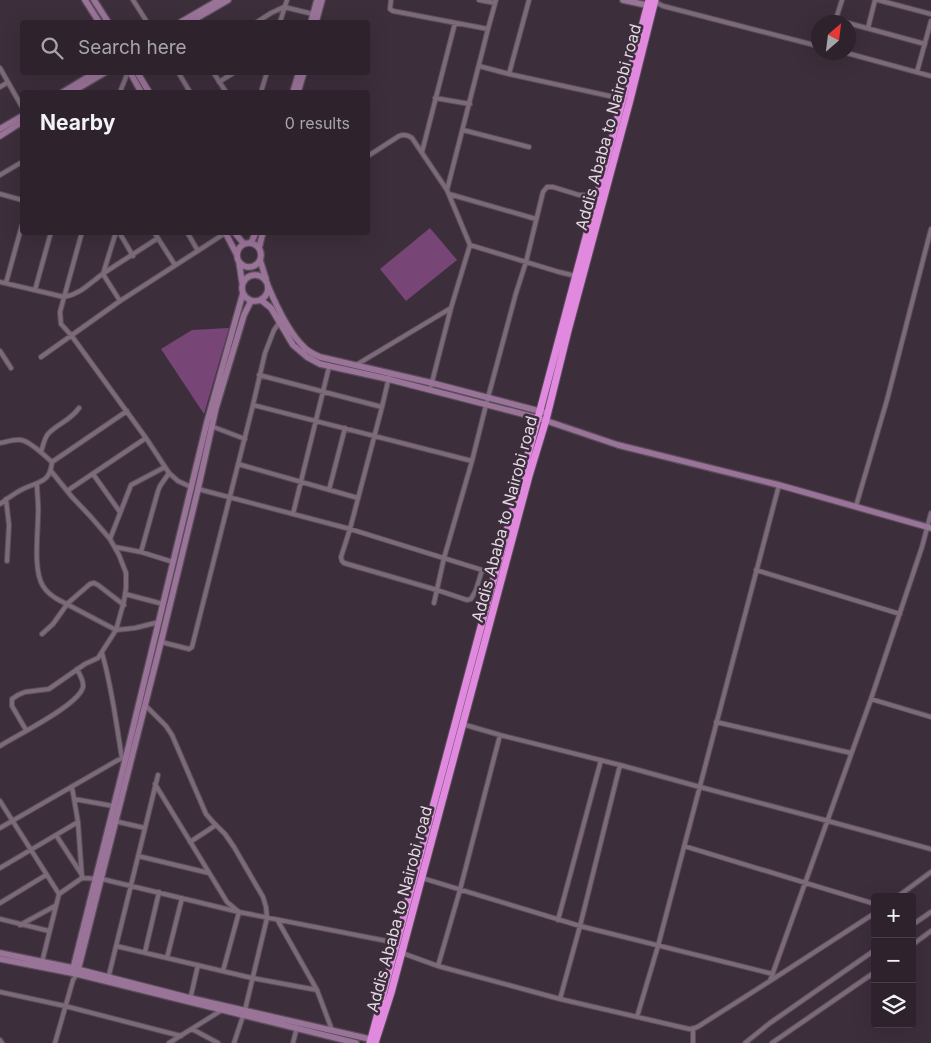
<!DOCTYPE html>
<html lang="en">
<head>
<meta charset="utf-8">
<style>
  :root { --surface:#2e222d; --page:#3a2f39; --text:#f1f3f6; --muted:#a7a4aa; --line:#493f49 }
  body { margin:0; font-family:Inter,sans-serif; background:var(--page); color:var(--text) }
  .controls { position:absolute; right:15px; bottom:15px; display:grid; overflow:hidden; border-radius:5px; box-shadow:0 5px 20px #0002 }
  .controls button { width:45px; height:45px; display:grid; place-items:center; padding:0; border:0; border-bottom:1px solid var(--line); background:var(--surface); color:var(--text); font:25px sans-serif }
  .compass { position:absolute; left:811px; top:15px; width:45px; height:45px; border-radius:50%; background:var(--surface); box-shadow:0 5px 20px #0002; rotate:28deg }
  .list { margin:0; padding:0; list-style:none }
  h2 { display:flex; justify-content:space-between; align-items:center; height:65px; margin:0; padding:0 20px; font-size:21px }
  h2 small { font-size:16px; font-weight:400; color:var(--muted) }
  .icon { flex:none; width:28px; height:28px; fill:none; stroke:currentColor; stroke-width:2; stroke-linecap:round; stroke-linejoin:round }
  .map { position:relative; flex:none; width:931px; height:1043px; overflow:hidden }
  .search { position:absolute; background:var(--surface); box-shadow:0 5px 20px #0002; left:20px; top:20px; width:350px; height:55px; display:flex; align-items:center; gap:12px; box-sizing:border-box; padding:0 18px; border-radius:5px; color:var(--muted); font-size:19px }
  .panel { position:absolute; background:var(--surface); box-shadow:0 5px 20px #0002; left:20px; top:90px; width:350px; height:145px; border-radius:5px }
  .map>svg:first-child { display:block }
  .green { fill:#784577 }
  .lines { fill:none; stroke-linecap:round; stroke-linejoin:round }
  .street-casing { stroke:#5a4d59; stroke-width:6 }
  .secondary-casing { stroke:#5a4d59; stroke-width:8 }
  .highway-casing { stroke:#5a4d59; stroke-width:9 }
  .street { stroke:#7c6a7b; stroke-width:4 }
  .secondary { stroke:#9a7399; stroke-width:5.5 }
  .highway { stroke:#e188df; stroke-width:7 }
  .labels { text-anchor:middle; stroke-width:5; stroke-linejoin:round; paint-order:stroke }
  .street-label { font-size:16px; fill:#e4dae4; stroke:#3d2e3c }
</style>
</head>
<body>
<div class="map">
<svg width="931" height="1043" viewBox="0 0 931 1043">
  <rect width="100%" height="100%" fill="#3d2e3c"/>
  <!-- green -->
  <path class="green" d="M430,228L457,260L406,301L380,269Z
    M229,328L204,414L161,349L192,330Z"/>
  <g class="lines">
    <!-- street casing -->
    <g class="street-casing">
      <path id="street" d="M133,0L147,22
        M391,0L390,9L393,11L488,29
        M479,0L495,3
        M878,0L931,14
        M655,2L663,6L818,46
        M836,20L846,22
        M257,22L271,13L284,7L313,14
        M280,22L287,0
        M835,22L842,0
        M848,23L925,44
        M868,28L875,0
        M843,52L931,76
        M479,66L509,74L623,99
        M0,68L22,107
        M178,72L190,92
        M213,72L226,92
        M917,72L931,21
        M509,74L529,0
        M219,82L235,72
        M0,87L8,82
        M120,92L128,72
        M261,92L267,72
        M435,98L470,104
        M463,130L529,147
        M422,152L455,23
        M368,156L399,136C404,134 408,135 412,138L447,190
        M0,175L22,162
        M0,194L22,200
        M449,194L536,219
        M82,232L60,312L61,324L71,335L146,438L169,473L178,481L191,487
        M116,232L103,274L120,301
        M119,232L133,256
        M154,232L175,265
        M187,232L198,251
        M470,245L559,272L576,276
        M0,282L64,297C81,294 91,282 104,273C122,261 140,250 158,238
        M6,283L22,225
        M35,290L51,232
        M0,351L11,368
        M41,357L120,301L227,232
        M356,365L451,308
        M259,375L382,407
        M389,377L382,407L350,529L341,557L342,561L344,563L437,590L467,600L471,599L476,590L482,570
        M430,390L451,308L470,245L447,190L488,29L496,0
        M253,405L472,461
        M211,426L245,439
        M0,443C6,442 15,439 21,440C30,441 45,456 52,462
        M41,452C43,446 44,439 48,434C57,424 70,421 79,408
        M238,464L358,498
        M93,474L120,512
        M37,484C37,495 39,505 38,516C38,533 33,571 43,586C46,591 52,596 57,599L116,630L135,628L159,622
        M198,489L350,529L495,574
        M329,490L345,428
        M67,491L146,438
        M6,499L9,525L7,561
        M0,504C8,498 16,492 25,488C41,481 50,482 52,462L127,411
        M856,506L887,400L931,229
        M293,514L329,367
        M110,539L131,485L165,467
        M115,547L141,552L173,562
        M141,552L158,491L160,486L169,473
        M756,570L900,614
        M125,594L163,604
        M434,603L444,558L472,461L486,405L516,293L526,262L543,192L547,187H553L579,195H597
        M42,634L53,624L68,603L90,584L94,583L98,585L124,605
        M161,642L189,649L192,647L253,405L265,353L274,330L279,323
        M102,653C112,687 116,723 122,758
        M871,699L931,717
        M145,705L166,726L172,735L206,814L212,821L225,834L234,847L263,897L266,907L267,918L245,1010L234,1043
        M716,722L851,753
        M462,724L500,735L620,765L700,787L828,821L931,849
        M26,730L12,706V699L18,695L25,692L49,689L85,664L98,658L116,630L124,601L126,588V573L119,555L110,539L91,517L72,497L51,471
        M0,746C17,735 79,705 83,687C84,681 80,675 77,669
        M155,784L227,902L239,912L223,971
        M72,787L78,822L82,878
        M74,799L113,806
        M0,801L59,894L82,878L102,879L239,912L397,943
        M114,821L145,828
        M0,828L118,760L126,757
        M56,835L82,875
        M190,842L216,825
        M684,846L875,904
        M138,856L209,873
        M0,868L78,822
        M422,878L580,926L773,974
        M897,897L931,872
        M0,903L46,875
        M0,919L49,931
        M558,920L601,760
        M278,921L317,990L332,1030
        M20,925L55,906
        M912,925L931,912
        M912,945L931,931
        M116,946L252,978L317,990
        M401,951L402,953L438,966L560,999L689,1029L695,1028L699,1026L770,981L871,699L922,547L931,513
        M145,952L159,892
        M167,958L182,898
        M42,962L59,894
        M438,966L460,890L500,735
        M108,979L158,775
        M770,981L875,913
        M0,992L65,1006L181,1036
        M560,999L580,926L620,765
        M190,1000L198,965
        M637,1017L658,946L779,485
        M192,1029L218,1043
        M0,1040L2,1043
        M55,1043L73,980L77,974
        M169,1043L222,1010
        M293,1043L297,1027
        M693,1043V1028
        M745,1043L770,1023L875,950
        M772,1043L875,972"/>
    </g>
    <!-- secondary casing -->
    <g class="secondary-casing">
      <path id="secondary" d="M85,0L99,22
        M94,0L108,22
        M623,0L651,6
        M181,22L219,0
        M190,22L228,0
        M311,22L317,0
        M316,22L322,0
        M130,72L141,92
        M137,72L149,92
        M63,92L96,72
        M72,92L106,72
        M293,92L299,72
        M298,92L304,72
        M0,129L22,116
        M0,136L22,122
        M225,232L237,255
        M234,232L244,244
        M237 255a12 12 0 1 1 24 0a12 12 0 1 1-24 0Z
        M251,243L256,232
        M259,248L263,232
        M260,260L266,279
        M239,262L242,282
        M242 288a13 13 0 1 1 26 0a13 13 0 1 1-26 0Z
        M268,286C276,305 289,333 304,347C308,352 314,354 320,357L432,383L543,412
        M261,300L271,308L293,345L307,357L320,364L388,379L538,418L618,445L779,485L931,528
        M0,953L73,968L190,998L374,1040
        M0,959L77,974L356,1043
        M72,973L126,757L207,422L243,293
        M77,974L161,642L198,489L216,408L244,315L251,301"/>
    </g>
    <!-- highway casing -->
    <g class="highway-casing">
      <path id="highway" d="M370,1043L490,593L538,418L649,0
        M375,1043L391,993L529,476L546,420L568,331L630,100L655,0"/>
    </g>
    <!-- street -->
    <use href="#street" class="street"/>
    <!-- secondary -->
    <use href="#secondary" class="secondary"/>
    <!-- highway -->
    <use href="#highway" class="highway"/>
  </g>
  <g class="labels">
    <!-- street labels -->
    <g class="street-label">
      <text transform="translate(608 127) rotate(-75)" y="6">Addis Ababa to Nairobi road</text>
      <text transform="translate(504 519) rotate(-75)" y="6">Addis Ababa to Nairobi road</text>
      <text transform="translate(399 909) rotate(-75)" y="6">Addis Ababa to Nairobi road</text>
    </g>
  </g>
</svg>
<div class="controls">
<button>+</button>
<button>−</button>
<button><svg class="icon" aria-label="layers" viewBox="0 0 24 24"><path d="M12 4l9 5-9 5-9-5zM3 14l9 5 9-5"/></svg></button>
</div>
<svg class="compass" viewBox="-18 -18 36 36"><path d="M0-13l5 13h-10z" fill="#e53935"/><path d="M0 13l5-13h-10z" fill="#a7a4aa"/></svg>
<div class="search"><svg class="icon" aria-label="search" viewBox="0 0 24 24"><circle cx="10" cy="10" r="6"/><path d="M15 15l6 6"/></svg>Search here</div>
<section class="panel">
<h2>Nearby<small>0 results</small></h2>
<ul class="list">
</ul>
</section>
</div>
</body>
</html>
